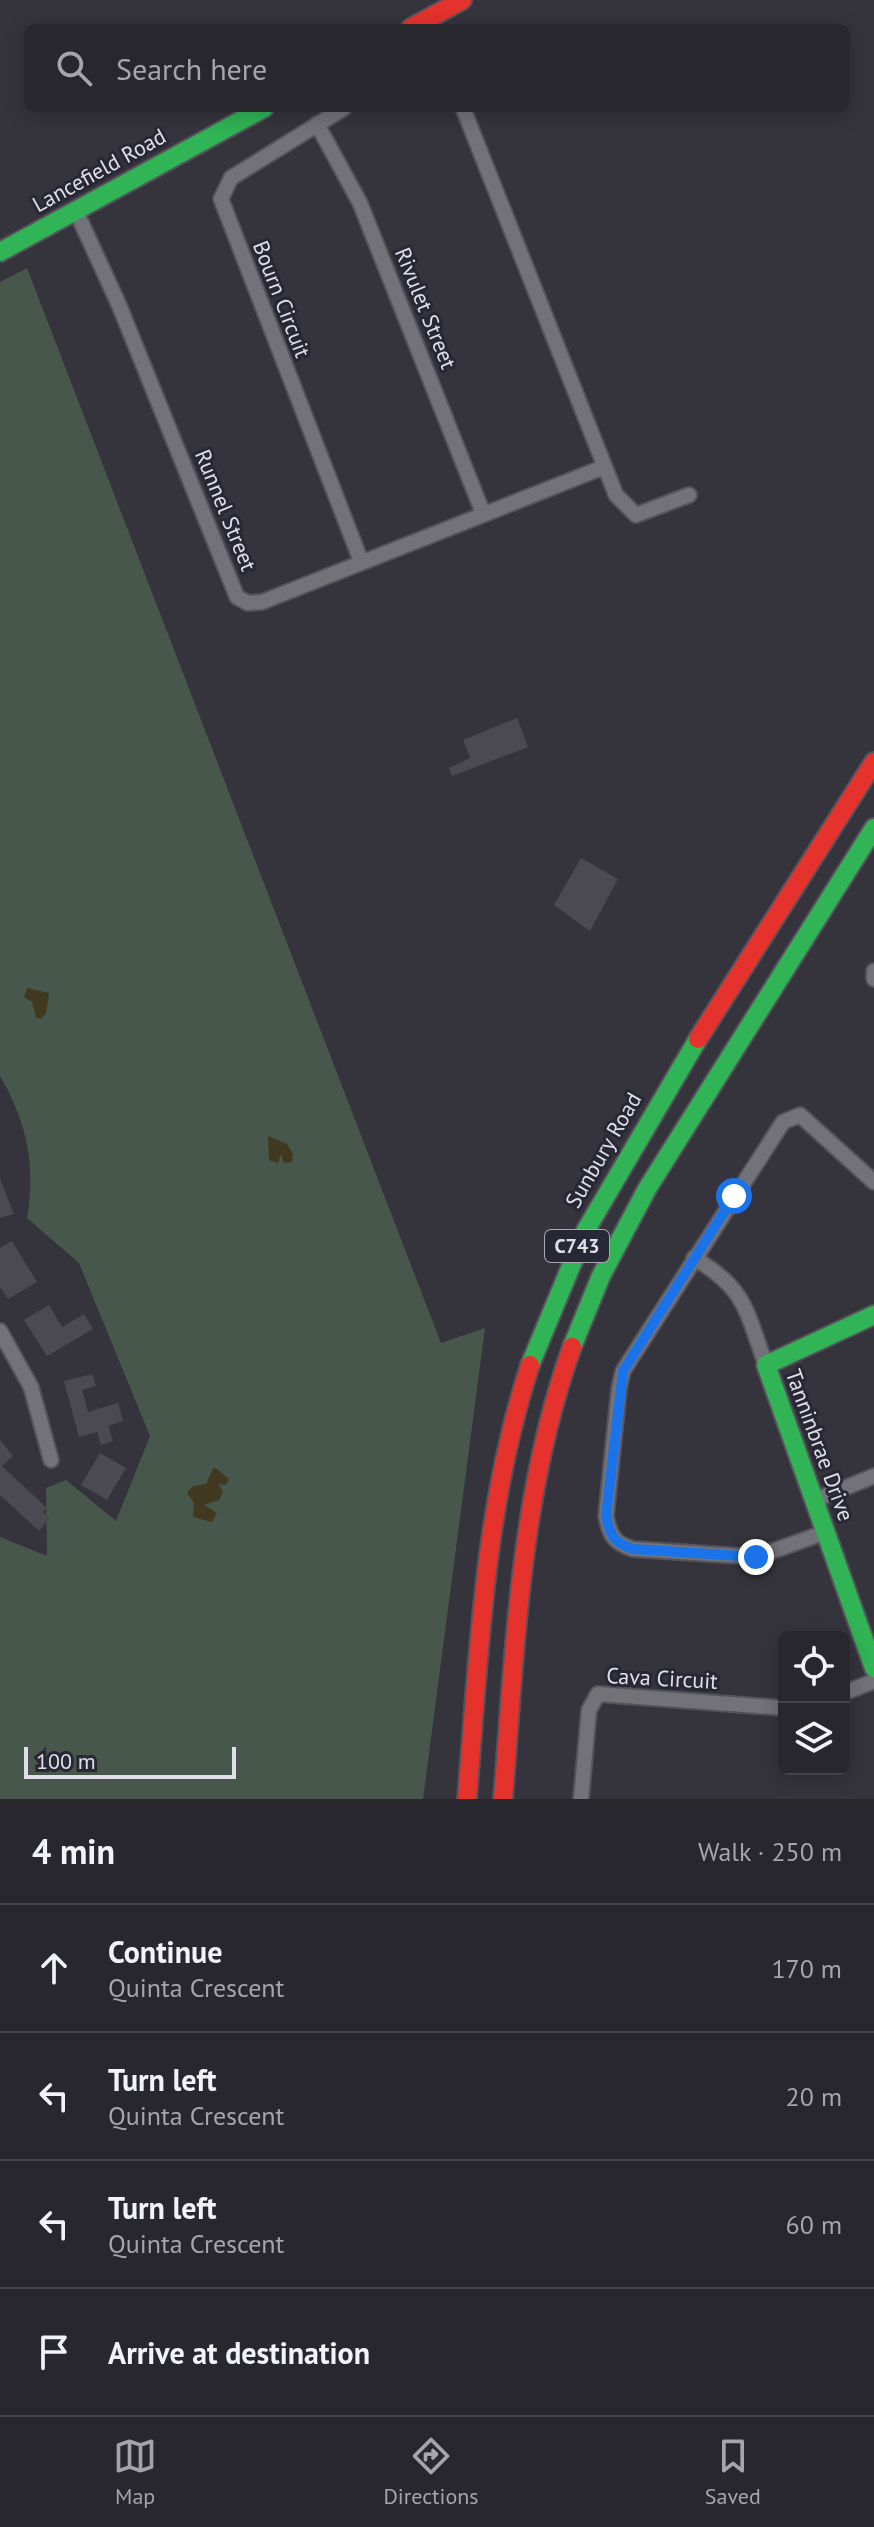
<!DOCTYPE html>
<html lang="en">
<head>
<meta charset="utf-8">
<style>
  :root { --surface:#28272d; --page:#343339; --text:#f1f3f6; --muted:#a5a5aa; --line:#444449; --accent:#a4a3ac }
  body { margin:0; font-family:"PT Sans",sans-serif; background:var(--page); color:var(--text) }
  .controls { position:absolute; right:24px; bottom:24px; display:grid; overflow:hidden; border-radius:12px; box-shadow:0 4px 20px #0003 }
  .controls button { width:72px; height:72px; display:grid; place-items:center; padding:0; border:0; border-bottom:2px solid var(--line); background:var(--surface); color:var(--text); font:40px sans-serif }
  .scale { position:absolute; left:24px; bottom:20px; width:212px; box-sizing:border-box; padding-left:8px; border:4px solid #e0dfe8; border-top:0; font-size:22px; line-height:28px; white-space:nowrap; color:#e0dfe8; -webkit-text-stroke:6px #282735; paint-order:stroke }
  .stop { position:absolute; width:24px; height:24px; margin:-18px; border:6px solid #1a73e8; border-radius:50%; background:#fff }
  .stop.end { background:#1a73e8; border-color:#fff; box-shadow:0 2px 8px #0008 }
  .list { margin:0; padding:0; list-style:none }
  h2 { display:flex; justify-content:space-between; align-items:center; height:104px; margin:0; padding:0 32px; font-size:34px }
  h2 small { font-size:26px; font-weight:400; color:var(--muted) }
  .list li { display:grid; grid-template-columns:52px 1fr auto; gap:24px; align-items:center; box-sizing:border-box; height:128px; padding:0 32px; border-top:2px solid var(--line) }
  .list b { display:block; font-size:30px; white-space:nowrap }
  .list p { margin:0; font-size:26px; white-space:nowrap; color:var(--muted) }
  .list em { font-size:26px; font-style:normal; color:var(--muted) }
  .icon { flex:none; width:44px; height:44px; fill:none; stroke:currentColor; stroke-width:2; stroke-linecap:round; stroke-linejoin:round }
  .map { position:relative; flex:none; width:874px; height:1799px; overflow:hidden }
  .search { position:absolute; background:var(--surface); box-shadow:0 4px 20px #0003; left:24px; right:24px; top:24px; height:88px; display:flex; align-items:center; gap:20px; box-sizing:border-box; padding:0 28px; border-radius:12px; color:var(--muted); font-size:30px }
  .sheet { height:616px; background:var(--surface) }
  nav { display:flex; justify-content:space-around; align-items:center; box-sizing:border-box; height:112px; border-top:2px solid var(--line); background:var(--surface); font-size:22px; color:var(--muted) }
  nav a { display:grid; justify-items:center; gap:4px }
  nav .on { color:var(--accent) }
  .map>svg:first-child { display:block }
  .green { fill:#47574b }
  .sand { fill:#41391f }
  .building { fill:#4b4a53 }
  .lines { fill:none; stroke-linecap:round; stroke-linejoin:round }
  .street-casing { stroke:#54535b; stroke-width:18 }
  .fast-casing { stroke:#54535b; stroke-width:22 }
  .jam-casing { stroke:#54535b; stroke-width:22 }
  .street { stroke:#727278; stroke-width:14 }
  .fast { stroke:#30b455; stroke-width:18 }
  .jam { stroke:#e5322d; stroke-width:18 }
  .route { stroke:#1a73e8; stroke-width:10 }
  .labels { text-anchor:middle; stroke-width:6; stroke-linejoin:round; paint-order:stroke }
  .shield { fill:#282735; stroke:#a9a8b2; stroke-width:2 }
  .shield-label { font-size:20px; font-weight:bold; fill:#e0dfe8 }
  .street-label { font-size:22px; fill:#e0dfe8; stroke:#282735 }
</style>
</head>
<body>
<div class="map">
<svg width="874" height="1799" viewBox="0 0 874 1799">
  <rect width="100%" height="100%" fill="#35343c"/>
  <!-- green -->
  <path class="green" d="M27,268L441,1343L485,1328L423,1799H0V1537L47,1556L46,1488L66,1480L116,1521L150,1436L79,1263L27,1218C36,1165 27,1122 0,1076V282Z"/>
  <!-- sand -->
  <path class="sand" d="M27,988L49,993L46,1013L41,1019L36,1017L32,1002L24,997Z
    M268,1136L287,1144L293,1154L292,1162L284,1163L281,1154L278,1163L269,1160Z
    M214,1467L229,1479L226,1485L218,1484L223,1491L219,1500L204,1505L217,1513L212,1522L193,1517L194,1503L187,1493L193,1486L206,1484Z"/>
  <!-- building -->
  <path class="building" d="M517,718L528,747L452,776L449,768L470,758L463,740Z
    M581,858L618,879L590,931L554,905Z
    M0,1179L14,1214L0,1218Z
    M12,1241L37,1282L8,1299L0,1287V1248Z
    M49,1305L62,1327L84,1314L93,1329L47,1356L24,1320Z
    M92,1374L96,1386L82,1390L88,1412L118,1403L123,1421L108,1426L113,1441L101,1445L97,1432L79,1437L64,1381Z
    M0,1440L13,1456L2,1466L47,1508L43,1512L50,1518L39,1531L0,1495Z
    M100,1453L126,1468L107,1500L81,1485Z"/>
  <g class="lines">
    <!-- street casing -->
    <g class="street-casing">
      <path id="street" d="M344,108L231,178L221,199L361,561
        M463,108L616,495L636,515L689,495
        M317,124L360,203L483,513
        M76,211L119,305L237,597L248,603L262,602L604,467
        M874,971V979
        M694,1258C747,1289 746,1312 766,1365
        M0,1331L31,1387L51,1460
        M815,1500L874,1476
        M826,1532L756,1557L633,1549C614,1543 610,1536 606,1516L619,1389L623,1371L783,1122L800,1115L874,1182
        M844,1693L874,1681
        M581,1799L589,1710L598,1694L784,1708"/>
    </g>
    <!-- fast casing -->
    <g class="fast-casing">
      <path id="fast" d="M0,252L264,108
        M874,1315L766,1365L874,1668
        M572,1347L601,1276L647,1189L874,828
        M530,1365L586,1230L698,1039"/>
    </g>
    <!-- jam casing -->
    <g class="jam-casing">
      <path id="jam" d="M411,28L462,0
        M698,1039L874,762
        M467,1799C479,1652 484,1506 530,1365
        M503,1799C515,1649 520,1491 572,1347"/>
    </g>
    <!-- street -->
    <use href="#street" class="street"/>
    <!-- fast -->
    <use href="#fast" class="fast"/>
    <!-- jam -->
    <use href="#jam" class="jam"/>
  </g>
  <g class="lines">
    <!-- route -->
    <path class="route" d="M734,1196L623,1371L606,1516C610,1536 614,1543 633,1549L756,1557"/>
  </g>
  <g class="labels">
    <!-- shield labels -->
    <rect class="shield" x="545" y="1230" width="64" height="32" rx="6"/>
    <g class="shield-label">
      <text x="577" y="1253">C743</text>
    </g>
    <!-- street labels -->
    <g class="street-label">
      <text transform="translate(99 170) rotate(-29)" y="8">Lancefield Road</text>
      <text transform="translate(282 299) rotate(69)" y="8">Bourn Circuit</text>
      <text transform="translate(426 308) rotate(68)" y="8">Rivulet Street</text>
      <text transform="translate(226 510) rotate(68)" y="8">Runnel Street</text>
      <text transform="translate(603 1150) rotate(-60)" y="8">Sunbury Road</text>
      <text transform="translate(820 1445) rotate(70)" y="8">Tanninbrae Drive</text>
      <text transform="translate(662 1678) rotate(3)" y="8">Cava Circuit</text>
    </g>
  </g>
</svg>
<div class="controls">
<button><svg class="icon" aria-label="locate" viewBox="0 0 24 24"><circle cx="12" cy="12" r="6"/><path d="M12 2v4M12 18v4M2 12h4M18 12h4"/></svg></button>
<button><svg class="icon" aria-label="layers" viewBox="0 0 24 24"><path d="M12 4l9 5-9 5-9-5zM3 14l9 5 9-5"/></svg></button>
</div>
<div class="scale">100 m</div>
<div class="stop" style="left:734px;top:1196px"></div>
<div class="stop end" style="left:756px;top:1557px"></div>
<div class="search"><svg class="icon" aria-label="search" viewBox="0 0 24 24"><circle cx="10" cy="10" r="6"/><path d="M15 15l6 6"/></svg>Search here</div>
</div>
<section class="sheet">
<h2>4 min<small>Walk · 250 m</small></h2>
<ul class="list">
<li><svg class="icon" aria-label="ahead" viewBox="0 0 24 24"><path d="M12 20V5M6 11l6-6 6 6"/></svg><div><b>Continue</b><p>Quinta Crescent</p></div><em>170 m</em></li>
<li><svg class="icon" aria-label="left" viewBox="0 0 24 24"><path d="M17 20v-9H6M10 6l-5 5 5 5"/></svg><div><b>Turn left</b><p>Quinta Crescent</p></div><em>20 m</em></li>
<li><svg class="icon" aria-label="left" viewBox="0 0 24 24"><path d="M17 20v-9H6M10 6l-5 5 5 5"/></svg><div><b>Turn left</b><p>Quinta Crescent</p></div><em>60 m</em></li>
<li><svg class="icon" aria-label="arrive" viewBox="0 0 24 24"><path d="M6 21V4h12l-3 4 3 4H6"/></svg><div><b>Arrive at destination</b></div></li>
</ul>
</section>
<nav>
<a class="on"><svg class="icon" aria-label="map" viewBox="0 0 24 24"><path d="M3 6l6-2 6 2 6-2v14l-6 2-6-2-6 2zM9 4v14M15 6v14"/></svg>Map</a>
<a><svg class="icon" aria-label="directions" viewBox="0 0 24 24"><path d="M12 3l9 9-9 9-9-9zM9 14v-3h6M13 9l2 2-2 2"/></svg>Directions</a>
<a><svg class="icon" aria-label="saved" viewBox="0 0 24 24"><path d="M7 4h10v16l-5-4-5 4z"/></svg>Saved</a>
</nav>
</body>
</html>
